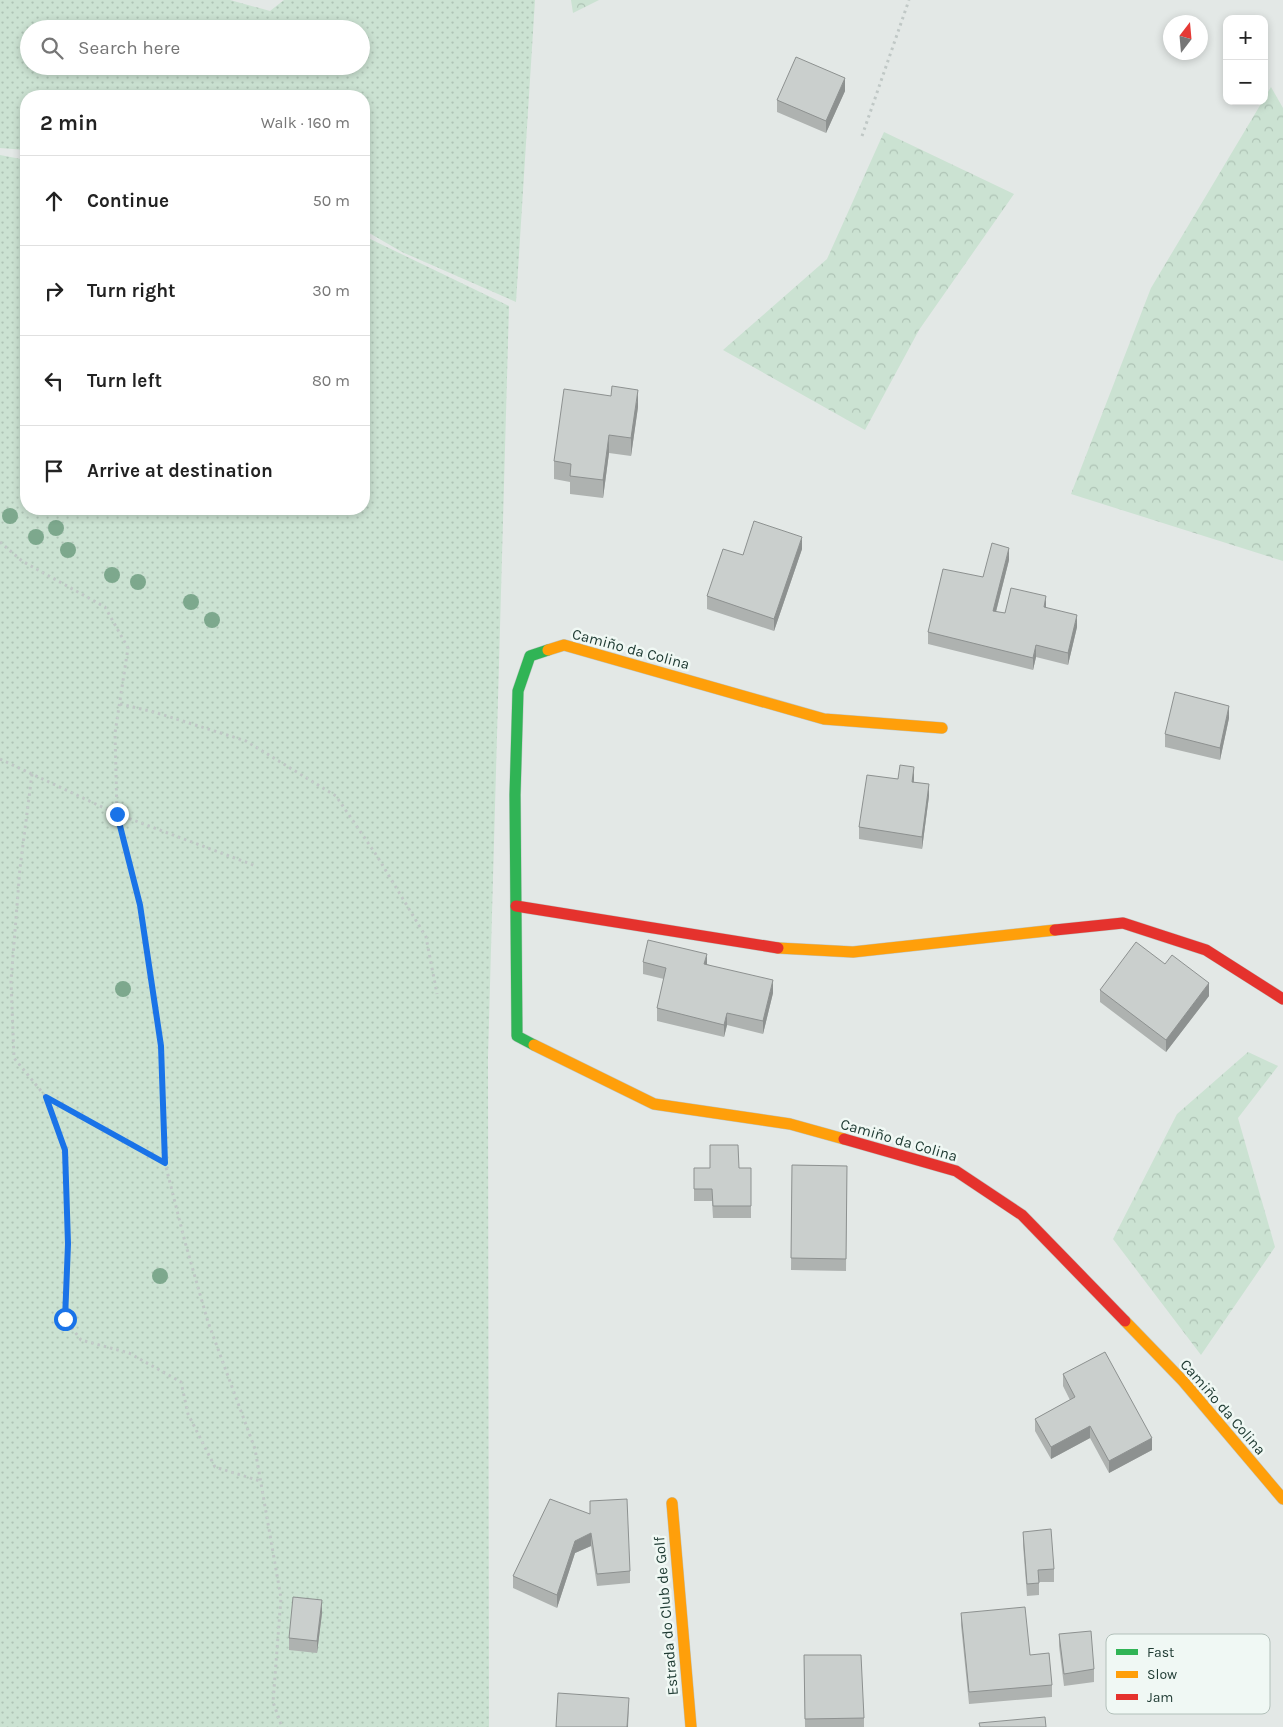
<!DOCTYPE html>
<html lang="en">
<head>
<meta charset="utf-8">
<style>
  :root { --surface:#fff; --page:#f2f2f2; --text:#222; --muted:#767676; --line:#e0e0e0 }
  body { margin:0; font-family:Karla,sans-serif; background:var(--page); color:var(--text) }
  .controls { position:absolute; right:15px; top:15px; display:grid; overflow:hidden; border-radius:10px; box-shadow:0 2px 8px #0003 }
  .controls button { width:45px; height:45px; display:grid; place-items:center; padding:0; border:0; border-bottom:1px solid var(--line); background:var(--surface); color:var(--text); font:25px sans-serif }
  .compass { position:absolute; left:1163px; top:15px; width:45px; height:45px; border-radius:50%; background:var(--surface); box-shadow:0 2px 8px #0003; rotate:16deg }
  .stop { position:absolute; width:15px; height:15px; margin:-11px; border:4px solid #1a73e8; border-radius:50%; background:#fff }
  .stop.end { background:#1a73e8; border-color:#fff; box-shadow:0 1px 5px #0008 }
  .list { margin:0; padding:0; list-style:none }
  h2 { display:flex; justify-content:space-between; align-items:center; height:65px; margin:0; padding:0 20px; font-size:21px }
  h2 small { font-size:16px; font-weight:400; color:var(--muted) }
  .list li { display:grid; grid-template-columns:32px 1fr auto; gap:15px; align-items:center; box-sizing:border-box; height:90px; padding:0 20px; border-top:1px solid var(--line) }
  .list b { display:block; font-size:19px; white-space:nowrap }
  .list em { font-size:16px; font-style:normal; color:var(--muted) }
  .icon { flex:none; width:28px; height:28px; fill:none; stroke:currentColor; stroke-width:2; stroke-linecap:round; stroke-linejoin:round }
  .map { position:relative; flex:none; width:1283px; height:1727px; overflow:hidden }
  .search { position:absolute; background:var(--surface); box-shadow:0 2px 8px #0003; left:20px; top:20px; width:350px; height:55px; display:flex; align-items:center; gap:12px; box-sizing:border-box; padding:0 18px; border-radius:28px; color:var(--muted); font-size:19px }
  .panel { position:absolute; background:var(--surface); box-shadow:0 2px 8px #0003; left:20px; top:90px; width:350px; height:425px; border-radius:20px }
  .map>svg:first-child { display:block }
  .grass { fill:url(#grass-dots); fill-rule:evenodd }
  .forest { fill:url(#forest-crowns) }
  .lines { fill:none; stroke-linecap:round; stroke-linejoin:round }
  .fast-casing { stroke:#bec6c3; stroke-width:12 }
  .slow-casing { stroke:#bec6c3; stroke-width:12 }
  .jam-casing { stroke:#bec6c3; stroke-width:12 }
  .path { stroke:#c0c8c6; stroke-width:3; stroke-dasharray:2.5 4; stroke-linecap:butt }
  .fast { stroke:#30b455; stroke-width:11 }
  .slow { stroke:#ff9f0a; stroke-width:11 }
  .jam { stroke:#e5322d; stroke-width:11 }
  .tree { fill:#7da88d }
  .wall { fill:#aeb2b0 }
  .shaded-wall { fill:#8d9190 }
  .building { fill:#cacfcd; stroke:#8d9190 }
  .route { stroke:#1a73e8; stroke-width:6 }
  .labels { text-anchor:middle; stroke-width:5; stroke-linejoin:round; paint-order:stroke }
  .street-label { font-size:15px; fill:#203c34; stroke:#f0f8f4 }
  .key { fill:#f0f8f4; stroke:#b2c0ba; stroke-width:1 }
  .key-label { font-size:14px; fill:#203c34 }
</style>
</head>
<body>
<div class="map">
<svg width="1283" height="1727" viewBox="0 0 1283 1727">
  <defs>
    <pattern id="grass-dots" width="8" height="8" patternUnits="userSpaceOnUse" patternTransform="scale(1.25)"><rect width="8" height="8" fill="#cbe2d2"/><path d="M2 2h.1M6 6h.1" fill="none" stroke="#aec3b5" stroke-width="1.8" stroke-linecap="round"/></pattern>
    <pattern id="forest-crowns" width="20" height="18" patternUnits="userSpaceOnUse" patternTransform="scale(1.25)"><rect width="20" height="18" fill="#cbe2d2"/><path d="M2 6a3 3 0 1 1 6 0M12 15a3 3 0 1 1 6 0" fill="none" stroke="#aec3b5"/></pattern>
  </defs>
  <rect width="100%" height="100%" fill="#e3e8e6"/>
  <!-- grass -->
  <path class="grass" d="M0,0H230L270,11L284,0H535L516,302L402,252L364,230V96H26V150L0,148ZM29,29H361V66H29Z
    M0,155L26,160V509H364V236L509,306L488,1057L489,1727H0Z"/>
  <!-- forest -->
  <path class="forest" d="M571,0H599L573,13Z
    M1271,87L1283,108V561L1071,494L1151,288Z
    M884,132L1014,194L919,330L865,430L723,350L827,259Z
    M1248,1052L1278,1066L1238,1118L1275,1247L1201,1355L1113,1239L1177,1114Z"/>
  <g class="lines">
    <!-- fast casing -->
    <g class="fast-casing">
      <path id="fast" d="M534,1045L517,1036L515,795L518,691L530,656L548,650"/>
    </g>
    <!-- slow casing -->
    <g class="slow-casing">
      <path id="slow" d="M548,650L564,645L824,719L942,728
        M778,948L853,952L1055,930
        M534,1045L654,1104L790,1124L844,1139
        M1125,1321L1183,1381L1283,1499
        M672,1503L691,1727"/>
    </g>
    <!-- jam casing -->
    <g class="jam-casing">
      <path id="jam" d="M516,906L778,948
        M1055,930L1123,923L1206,950L1283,999
        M844,1139L956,1171L1022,1215L1125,1321"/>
    </g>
    <!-- path -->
    <path class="path" d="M862,136L909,0
      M0,542L22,561L105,607L128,648L115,733L117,814L256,866
      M120,704L154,712L246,741L336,796L377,856L426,937L437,994
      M0,759L117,814L140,905L161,1046L165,1163L185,1242L208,1322L255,1449L281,1598L273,1702L282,1727
      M32,774L20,868L11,981L14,1058L46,1097L65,1150L68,1244L65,1319L81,1340L129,1353L181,1382L188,1414L215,1467L260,1481
      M47,1097L165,1163"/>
    <!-- fast -->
    <use href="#fast" class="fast"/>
    <!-- slow -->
    <use href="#slow" class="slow"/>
    <!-- jam -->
    <use href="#jam" class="jam"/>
  </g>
  <!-- trees -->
  <g class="tree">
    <circle cx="10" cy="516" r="8"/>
    <circle cx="56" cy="528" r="8"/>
    <circle cx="36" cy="537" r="8"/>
    <circle cx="68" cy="550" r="8"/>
    <circle cx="112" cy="575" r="8"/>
    <circle cx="138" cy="582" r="8"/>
    <circle cx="191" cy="602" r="8"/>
    <circle cx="212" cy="620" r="8"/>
    <circle cx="123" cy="989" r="8"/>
    <circle cx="160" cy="1276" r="8"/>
  </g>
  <!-- wall -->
  <path class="wall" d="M845,91L826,133L777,112V100Z
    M638,407L631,456L609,453L603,498L570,494V482L554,479V461Z
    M802,549L774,631L707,609V596L743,555Z
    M1009,560L996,612L1005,613L1046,607L1077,627L1068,665L1036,657L1033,670L928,644V632L983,577Z
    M1229,718L1220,760L1165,747V734Z
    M898,779H914V782L929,796L922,849L859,839V827Z
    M643,962L707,964L773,993L763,1034L727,1025L724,1037L657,1021V1008L664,979L643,974Z
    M1165,964L1209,996L1166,1052L1100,1002V990Z
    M792,1165L847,1166L846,1271L791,1270Z
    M694,1168H751V1218H713L712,1201H694Z
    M1063,1374L1152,1450L1109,1473L1090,1438L1051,1459L1035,1431V1419L1070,1400L1063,1386Z
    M550,1499L630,1571V1583L597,1586L591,1546L575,1553L557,1608L513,1588V1576Z
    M1023,1532L1054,1569V1582H1039V1595L1027,1596L1023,1545Z
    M322,1613L317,1653L289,1650V1638Z
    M961,1613L1030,1655L1052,1685V1697L969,1704L961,1625Z
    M1059,1634L1094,1669V1682L1064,1686L1059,1646Z
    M804,1655L864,1718V1727H805Z"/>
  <!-- shaded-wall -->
  <path class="shaded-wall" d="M845,78V91L826,133V121Z
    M638,390V407L631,456V438Z
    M609,435V453L603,498V480Z
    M802,537V549L774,631V619Z
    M1009,548V560L993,623V611Z
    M1046,596V609L1044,607Z
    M1077,615V627L1068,665V653Z
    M1036,645V657L1033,670V658Z
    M1229,706V718L1220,760V748Z
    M914,767V779L912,794V782Z
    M929,784V796L922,849V837Z
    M707,954V966L704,964Z
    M773,980V993L763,1034V1021Z
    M1209,983V996L1166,1052V1040Z
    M727,1013V1025L724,1037V1025Z
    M1090,1426V1438L1051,1459V1447Z
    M1152,1438V1450L1109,1473V1461Z
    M591,1533V1546L575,1553L557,1608V1595L575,1541Z
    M322,1600V1613L317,1653V1641Z
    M629,1698L628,1727H627Z"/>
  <!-- building -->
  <path class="building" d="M796,57L845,78L826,121L777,100Z
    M612,386L638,390L631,438L609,435L603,480L570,476L571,464L554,461L564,389L611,396Z
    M754,521L802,537L774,619L707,596L723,549L743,555Z
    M992,543L1009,548L993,611L1005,613L1011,588L1046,596L1044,607L1077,615L1068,653L1036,645L1033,658L928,632L943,569L983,577Z
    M1175,692L1229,706L1220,748L1165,734Z
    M900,765L914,767L912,782L929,784L922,837L859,827L867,775L898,779Z
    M648,940L707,954L704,964L773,980L763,1021L727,1013L724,1025L657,1008L666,968L643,962Z
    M1136,942L1165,964L1172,955L1209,983L1166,1040L1100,990Z
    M710,1145H738L739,1168H751V1206H713L712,1189H694V1168H710Z
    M792,1165L847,1166L846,1259L791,1258Z
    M1105,1352L1152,1438L1109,1461L1090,1426L1051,1447L1035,1419L1075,1397L1063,1374Z
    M550,1499L590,1514V1501L627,1499L630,1571L597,1574L591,1533L575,1541L557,1595L513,1576Z
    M1051,1529L1054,1569L1038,1570L1039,1583L1027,1584L1023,1532Z
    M293,1597L322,1600L317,1641L289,1638Z
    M1025,1607L1030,1655L1049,1653L1052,1685L969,1692L961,1613Z
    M1091,1631L1094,1669L1064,1674L1059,1634Z
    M804,1655H861L864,1718L805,1719Z
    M558,1693L629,1698L627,1727H556Z
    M1045,1717L1046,1727H980L979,1723Z"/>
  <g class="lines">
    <!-- route -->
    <path class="route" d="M65,1319L68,1244L65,1150L46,1097L165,1163L161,1046L140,905L117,814"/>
  </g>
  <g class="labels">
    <!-- street labels -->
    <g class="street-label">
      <text transform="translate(631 649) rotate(15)" y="5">Camiño da Colina</text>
      <text transform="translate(899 1140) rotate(16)" y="5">Camiño da Colina</text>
      <text transform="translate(1223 1407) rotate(49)" y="5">Camiño da Colina</text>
      <text transform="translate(666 1616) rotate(-95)" y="5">Estrada do Club de Golf</text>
    </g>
  </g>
  <!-- legend -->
  <rect x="1106" y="1634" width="164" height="80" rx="8" class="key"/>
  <rect x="1116" y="1649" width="22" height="6" fill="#30b455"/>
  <rect x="1116" y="1671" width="22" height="7" fill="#ff9f0a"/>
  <rect x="1116" y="1694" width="22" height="6" fill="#e5322d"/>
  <g class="key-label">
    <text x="1147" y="1657">Fast</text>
    <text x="1147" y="1679">Slow</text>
    <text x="1147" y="1702">Jam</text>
  </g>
</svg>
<div class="controls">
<button>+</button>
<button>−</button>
</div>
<svg class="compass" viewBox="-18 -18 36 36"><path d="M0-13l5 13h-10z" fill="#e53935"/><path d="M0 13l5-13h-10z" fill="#767676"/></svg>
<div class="stop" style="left:65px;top:1319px"></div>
<div class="stop end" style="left:117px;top:814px"></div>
<div class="search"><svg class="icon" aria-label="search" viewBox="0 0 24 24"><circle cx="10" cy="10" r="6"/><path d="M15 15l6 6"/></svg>Search here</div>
<section class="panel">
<h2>2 min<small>Walk · 160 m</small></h2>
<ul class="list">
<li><svg class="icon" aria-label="ahead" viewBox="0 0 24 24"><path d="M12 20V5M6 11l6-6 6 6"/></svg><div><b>Continue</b></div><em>50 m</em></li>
<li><svg class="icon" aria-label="right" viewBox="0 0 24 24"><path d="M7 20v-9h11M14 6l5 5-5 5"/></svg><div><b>Turn right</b></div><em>30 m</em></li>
<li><svg class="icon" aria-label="left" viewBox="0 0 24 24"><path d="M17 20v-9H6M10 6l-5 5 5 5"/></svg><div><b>Turn left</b></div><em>80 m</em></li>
<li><svg class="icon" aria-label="arrive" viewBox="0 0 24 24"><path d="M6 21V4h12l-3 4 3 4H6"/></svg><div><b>Arrive at destination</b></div></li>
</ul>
</section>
</div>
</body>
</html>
